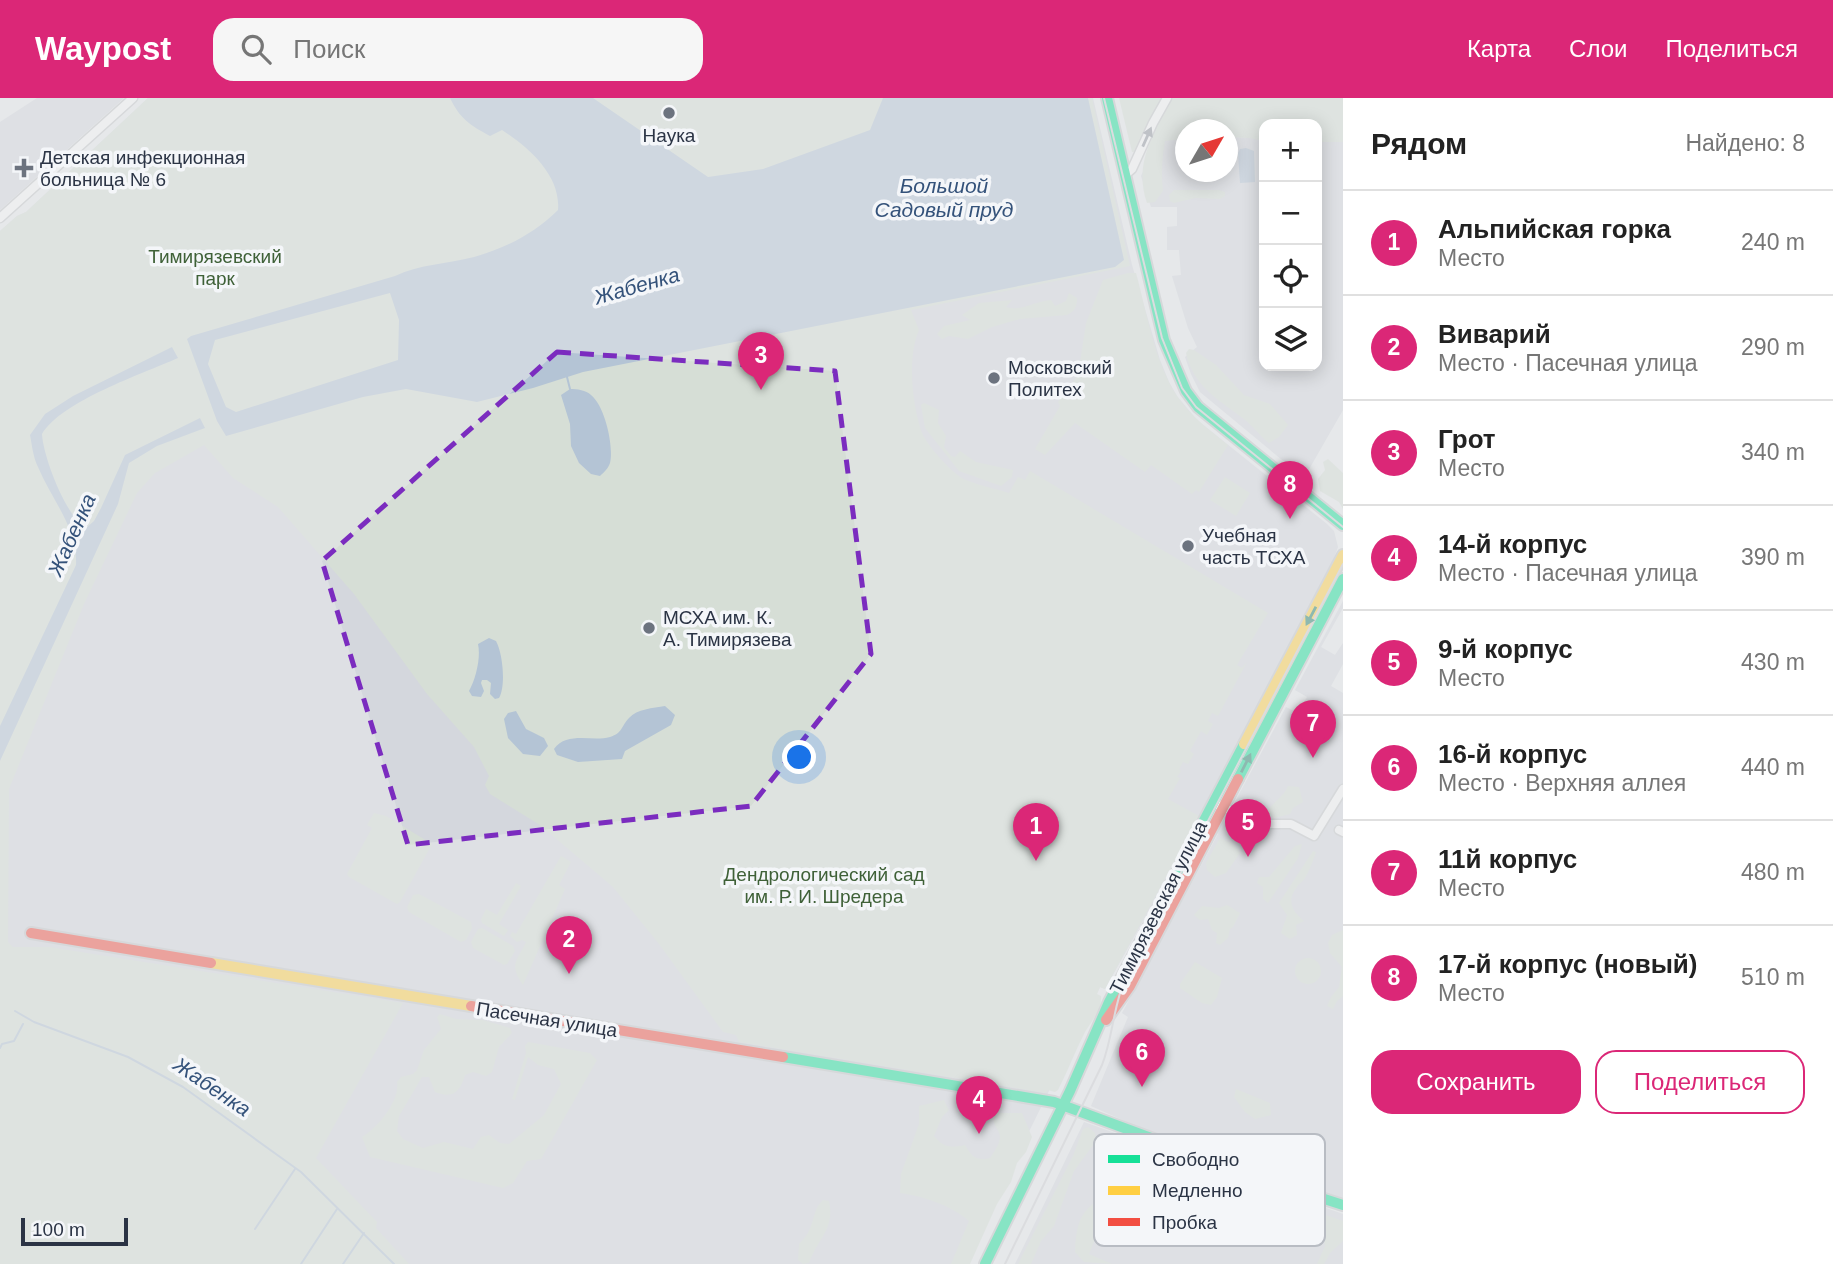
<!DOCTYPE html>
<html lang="ru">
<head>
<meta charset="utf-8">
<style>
  :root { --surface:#fff; --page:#f6f6f6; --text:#222; --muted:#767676; --line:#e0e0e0; --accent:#db2777 }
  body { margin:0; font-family:Arial,sans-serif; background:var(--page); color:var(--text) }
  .controls { position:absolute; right:21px; top:21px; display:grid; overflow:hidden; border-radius:14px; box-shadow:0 4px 18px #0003 }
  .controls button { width:63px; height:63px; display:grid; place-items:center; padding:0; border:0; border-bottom:2px solid var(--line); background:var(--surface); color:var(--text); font:35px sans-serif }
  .compass { position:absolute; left:1175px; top:21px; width:63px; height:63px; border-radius:50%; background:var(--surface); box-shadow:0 4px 18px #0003; rotate:51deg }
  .scale { position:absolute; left:21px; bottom:18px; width:107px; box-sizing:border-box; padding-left:7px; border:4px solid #2b3445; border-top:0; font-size:19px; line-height:24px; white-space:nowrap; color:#2b3445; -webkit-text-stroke:5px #f4f6f9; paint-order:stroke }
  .you { position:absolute; left:800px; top:660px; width:24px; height:24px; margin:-18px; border:5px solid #fff; border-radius:50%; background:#1a73e8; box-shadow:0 0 0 10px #1a73e833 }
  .badge { display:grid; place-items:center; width:46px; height:46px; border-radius:50%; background:var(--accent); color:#fff; font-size:23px; font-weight:700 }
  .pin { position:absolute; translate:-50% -58px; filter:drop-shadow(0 2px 4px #0008) }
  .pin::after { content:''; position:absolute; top:37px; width:24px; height:21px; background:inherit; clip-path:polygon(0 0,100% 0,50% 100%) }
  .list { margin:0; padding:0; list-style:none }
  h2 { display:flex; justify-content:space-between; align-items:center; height:91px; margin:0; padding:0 28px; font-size:30px }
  h2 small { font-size:23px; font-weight:400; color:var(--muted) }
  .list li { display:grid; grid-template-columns:46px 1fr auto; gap:21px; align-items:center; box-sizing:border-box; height:105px; padding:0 28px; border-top:2px solid var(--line) }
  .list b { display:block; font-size:26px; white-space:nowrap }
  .list p { margin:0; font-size:23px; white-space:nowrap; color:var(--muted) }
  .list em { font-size:23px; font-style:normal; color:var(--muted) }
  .actions { display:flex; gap:14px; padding:21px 28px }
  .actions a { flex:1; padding:16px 0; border:2px solid var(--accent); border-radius:21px; text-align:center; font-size:24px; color:var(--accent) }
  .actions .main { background:var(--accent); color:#fff }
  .icon { flex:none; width:38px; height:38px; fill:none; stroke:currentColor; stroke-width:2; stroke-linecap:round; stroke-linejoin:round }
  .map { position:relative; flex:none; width:1343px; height:1166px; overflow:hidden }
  header { display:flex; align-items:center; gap:42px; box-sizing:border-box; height:98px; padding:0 35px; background:var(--accent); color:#fff }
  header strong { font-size:33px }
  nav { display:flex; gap:38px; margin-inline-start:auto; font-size:24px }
  .search { width:490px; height:63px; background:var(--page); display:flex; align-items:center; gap:18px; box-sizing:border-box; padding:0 24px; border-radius:21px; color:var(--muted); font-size:26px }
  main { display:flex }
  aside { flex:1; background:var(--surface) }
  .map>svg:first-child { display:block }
  .built { fill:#d4d7dd }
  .green { fill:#d6ded6 }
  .water { fill:#b4c4d5; fill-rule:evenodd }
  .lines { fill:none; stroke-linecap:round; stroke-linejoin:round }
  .stream { stroke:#b4c4d5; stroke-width:2 }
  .street-casing { stroke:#c4c6c8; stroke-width:11 }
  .fast-casing { stroke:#c4c6c8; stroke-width:14 }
  .slow-casing { stroke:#c4c6c8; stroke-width:14 }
  .jam-casing { stroke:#c4c6c8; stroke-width:14 }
  .street { stroke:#f5f6f7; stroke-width:8 }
  .fast { stroke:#16e098; stroke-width:10 }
  .slow { stroke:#ffcf43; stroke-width:10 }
  .jam { stroke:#f24e42; stroke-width:10 }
  .tram { stroke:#cecfd2; stroke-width:2 }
  .oneway { fill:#90959e }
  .oneway2 { fill:#22816a }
  .marked { fill:none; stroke:#7b2cbf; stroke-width:5; stroke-dasharray:14 9; stroke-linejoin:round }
  .poi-dot { fill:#6c737f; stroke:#f4f6f9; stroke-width:2.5 }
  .labels { text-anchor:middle; stroke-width:7; stroke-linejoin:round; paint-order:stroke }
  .poi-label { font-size:19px; fill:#2b3445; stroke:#f4f6f9; text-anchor:start }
  .park-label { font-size:19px; fill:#3f6138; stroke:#f4f6f9 }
  .street-label { font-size:19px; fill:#2b3445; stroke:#f4f6f9 }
  .water-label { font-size:21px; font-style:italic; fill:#34527a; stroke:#f4f6f9 }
  .key { fill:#f4f6f9; stroke:#b8bcc3; stroke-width:2 }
  .key-label { font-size:19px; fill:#2b3445 }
</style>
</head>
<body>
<header>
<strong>Waypost</strong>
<div class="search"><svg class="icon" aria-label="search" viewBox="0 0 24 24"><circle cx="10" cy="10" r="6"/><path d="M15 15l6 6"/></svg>Поиск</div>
<nav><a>Карта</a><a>Слои</a><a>Поделиться</a></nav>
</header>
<main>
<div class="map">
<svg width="1343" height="1166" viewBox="0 0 1343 1166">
  <rect width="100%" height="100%" fill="#e6e8ea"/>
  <!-- built -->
  <path class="built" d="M37,0H124L0,112V24Z
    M148,0H1093L1132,167L1160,262L1169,284L1177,298L1197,322L1327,426L1334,433L1338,449L1331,468L1201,719L1105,891L1100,889L964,1166H0V133L17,118L26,114Z
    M1159,38L1185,39V74H1227L1228,39L1264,40V268H1317V41L1343,42V312L1304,380L1200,294L1191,276L1185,259L1197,249L1188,230L1172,178L1181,177L1179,152H1167V129L1177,128V109H1151L1141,78Z
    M1343,503V510L1321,549L1335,557L1343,545V566L1331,588L1343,595V1101L1154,1036L1091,1008L1128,919L1122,915L1218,736L1213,733L1219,722L1224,724L1286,609L1298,615L1307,599L1295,592Z
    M1084,1024L1343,1116V1166H1015Z"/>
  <!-- green -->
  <path class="green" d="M148,0H1092L1130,168L911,212L919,232C907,259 912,307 922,335C927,347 950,373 962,380C975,387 994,390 1009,395L1018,379L1025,382L1030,373L1268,515L1237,567L1242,570L1247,564L1218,618L1212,615L1208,623L1213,626L1207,637L1201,633L1190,653L1194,656L1188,666L1183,664L1179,671L1181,673L1177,679L1180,680L1168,701L1199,718L1105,891L1100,889L1097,896L1101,898C1102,912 1092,922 1085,934C1075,953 1068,973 1058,992L1055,994L1048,992L1046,995L739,944L736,937L723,934L659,846L613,789L540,727L490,696L485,687L489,678L474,649L427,596L354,496L278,409L233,380L204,347L155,375L137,395L84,506L9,691L8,844L13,849H49L403,905L316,1060L377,1124L376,1130L409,1166H0V133L17,118L26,114Z
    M1119,0H1343V44H1317V26H1264V43L1249,40L1228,39L1227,32H1185V41L1165,43C1162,61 1161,76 1163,93L1155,104L1147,105C1139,82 1142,60 1153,38L1144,37L1136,54H1132Z
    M1174,92H1219L1225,94V98L1220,101L1195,100L1174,105L1170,103L1169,97Z
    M1128,175H1136C1147,215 1154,263 1177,298C1190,318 1210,332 1228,347L1199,394L1196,392L1192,396L1151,367L1145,374L1075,325L1045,357L1035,351L1060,308L1058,304L1078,277L1086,225L1103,182Z
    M1069,195L1077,200C1077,209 1075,213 1067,217L1020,221L992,229L968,241L949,238L942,241L937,236L944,228L970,222L962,217L979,205L1012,202L1006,209C1020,214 1036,203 1051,202L1055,208L1066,203Z
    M1189,251L1194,252L1216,267L1244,297L1270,306L1288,327L1279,339L1269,345C1260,338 1253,328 1244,321C1219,302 1193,288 1186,255Z
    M924,305L939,312L938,325L946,338L944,349L951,358L955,359L960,353L976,364L1013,372L1012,379L1001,388L959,373L925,330L921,307Z
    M1328,361L1343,375V411L1339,404L1320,393L1318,381L1325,372L1323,364Z
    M1225,379L1250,395L1236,418L1210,402Z
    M1288,688L1299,689L1303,704L1293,710L1290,716L1274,720L1267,713C1275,703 1284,698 1288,688Z
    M374,715L386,718L432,746L400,804L397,806L349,779L347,776L372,730L367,727Z
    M1220,740L1233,746L1240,755L1226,775L1215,779L1207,772L1206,765Z
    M1302,746L1298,760L1268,805L1263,801V789L1257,785L1259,779H1269L1295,748Z
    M1313,753L1316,754C1315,758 1308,776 1305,780C1303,784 1299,785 1297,789C1286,803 1292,813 1304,823L1296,827L1297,837L1290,841L1281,835L1287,817L1279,805Z
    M561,758L571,764L559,787L565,791L523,887C509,866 516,865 526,844L522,842L517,844L510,838L512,834L516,836Z
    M516,785L521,788L499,826L508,832L504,838L482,825L481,821L486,811L497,817Z
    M419,796L471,824L472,830L466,842L461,844L409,814L407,809L413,797Z
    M1227,807L1240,815L1233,829L1230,831L1228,840L1220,847L1216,845L1217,835L1212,832L1208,821L1200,822L1194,817L1202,808L1219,810Z
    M482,830L513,848L515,853L507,866L504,867L473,850L471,844L478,831Z
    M1343,832V898L1337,903L1333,911L1327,908L1331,899L1339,889L1342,869L1330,855L1328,845L1332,837Z
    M1295 873a13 13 0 1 1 26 0a13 13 0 1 1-26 0Z
    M1195,864L1222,880L1217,899L1211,907L1202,905L1180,890V886Z
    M440,916L456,921L483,922L510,930L512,935L499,949L492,974L486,978L473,974L465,977C460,994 453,1001 435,994L429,979H422L399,1018L397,1033L403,1041L423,1050L444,1044L473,1051L481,1039L489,1037L500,1045L509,1046L544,1017L561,986L554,971L538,967L528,959L515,1002L512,1001L526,955L525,948L528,944L590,955L597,962L541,1061L527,1063L513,1085L503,1090L370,1059L362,1039C378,1029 400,1003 397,984L401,979L413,976L417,972L424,952L441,931L437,919Z
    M1236,991L1270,1005L1271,1017L1255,1021L1245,1014L1234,999Z
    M944,1002L949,1012L942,1019L934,1038C944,1050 951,1050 965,1047C972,1059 976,1063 990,1060C1011,1030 992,1037 993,1015H1022L1032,1039L1026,1054L1017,1065L1011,1084L997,1106L970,1166H951L969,1123C952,1108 923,1098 900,1095L901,1076L919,1026V1008Z
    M1088,1029L1095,1035L1096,1043L1074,1073L1054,1128L1041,1143L1031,1166H1018L1073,1058L1083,1031Z
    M1275,1092L1290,1100L1297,1107L1343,1123V1143L1330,1155L1324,1166H1317L1325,1148L1323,1132L1291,1117L1261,1109L1257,1101L1260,1095Z
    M823,1102L829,1103C835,1132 818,1140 809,1165L803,1166L798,1162L799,1146C817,1129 810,1114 823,1102Z
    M1093,1106H1106L1103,1121L1089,1156L1112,1166L1084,1164L1075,1154C1076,1135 1077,1118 1093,1106Z"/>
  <!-- water -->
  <path class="water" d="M450,0H593L708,79L763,71L870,32L883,0H1088L1124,162L1115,169L583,274L533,290L477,304L406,291L363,299L226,338L217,323L187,241L191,238L395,178C420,166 447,166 474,159C506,150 535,135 558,112C561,77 528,49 502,32L490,38C470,27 460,21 450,0ZM390,195L399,222L398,262L236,314L226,309L208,266L215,242Z
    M1246,50L1254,53L1255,84L1240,85L1238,55L1240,51Z
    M172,249L178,260C142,276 62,303 42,336C43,358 66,419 86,430L94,423L101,410L125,357L200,320L205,330L157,348L129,365L118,406L0,663V628L76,467C78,430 51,401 38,369C33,359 32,347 30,337L45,316L73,298Z
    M570,291C577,291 586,292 591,297C605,308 614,349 610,365C608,371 604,374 600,378L591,376L579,365L571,348L570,326L561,297Z
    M489,540L496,543C503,556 506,588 499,600L495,601L490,596L491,585L487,582H482L481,585L484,593L481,599L472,598L469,593C476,581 481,559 478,546Z
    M665,608L675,617L671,627L625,653L622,661L578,664L557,657L554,651C567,633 592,644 610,639C623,635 621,628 629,620C637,611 653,610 665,608Z
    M516,613L526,631L544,640L548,648L540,658L523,656L508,640L504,621L508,615Z"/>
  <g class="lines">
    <!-- stream -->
    <path class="stream" d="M567,279L570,291
      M15,913L34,924L128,959L183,989L301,1074L394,1166
      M0,950L2,946L14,943L23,926
      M255,1131L295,1071
      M301,1166L337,1111
      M343,1166L364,1135"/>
    <!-- street casing -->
    <g class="street-casing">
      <path id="street" d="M1125,77L1132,71L1153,25L1167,0
        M0,120L133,0
        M1218,707L1259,726H1291L1314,738L1343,691
        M1339,732L1343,734"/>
    </g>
    <!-- fast casing -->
    <g class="fast-casing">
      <path id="fast" d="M1107,0L1164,242L1186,293L1198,309L1343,427
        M1238,681L1343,481
        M783,959L1054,1004L1259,1080L1343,1107
        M985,1166L1070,993L1109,904L1244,646"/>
    </g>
    <!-- slow casing -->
    <g class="slow-casing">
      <path id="slow" d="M1244,646L1343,457
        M211,865L471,908"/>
    </g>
    <!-- jam casing -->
    <g class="jam-casing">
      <path id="jam" d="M31,835L211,865
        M471,908L783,959
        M1106,922L1130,888L1238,681"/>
    </g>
    <!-- street -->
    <use href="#street" class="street"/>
    <!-- fast -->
    <use href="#fast" class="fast"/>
    <!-- slow -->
    <use href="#slow" class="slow"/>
    <!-- jam -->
    <use href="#jam" class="jam"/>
    <!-- tram -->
    <path class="tram" d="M1104,0L1162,240L1182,290L1196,309L1343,429
      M1005,1166L1102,967C1113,939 1113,909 1125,881L1343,466"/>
  </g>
  <!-- one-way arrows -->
  <defs><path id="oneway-solid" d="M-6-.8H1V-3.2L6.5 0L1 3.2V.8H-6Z" transform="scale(1.75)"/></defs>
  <use class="oneway" href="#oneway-solid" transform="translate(1147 39) rotate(-66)"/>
  <g class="oneway2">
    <use href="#oneway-solid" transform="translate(1311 518) rotate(118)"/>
    <use href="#oneway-solid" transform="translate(1246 665) rotate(-63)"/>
  </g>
  <!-- marked area -->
  <path d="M0 0H1343V1166H0ZM557,254L835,273L871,556L751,708L408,747L322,463Z" fill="#e6e8ea" fill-opacity=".55" fill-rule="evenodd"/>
  <path class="marked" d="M557,254L835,273L871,556L751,708L408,747L322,463Z"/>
  <!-- markers -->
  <g class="poi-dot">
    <circle cx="669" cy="15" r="7"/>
    <path d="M20.5 59.5h7v7h7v7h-7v7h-7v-7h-7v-7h7z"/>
    <circle cx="994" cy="280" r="7"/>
    <circle cx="1188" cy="448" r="7"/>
    <circle cx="649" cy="530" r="7"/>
  </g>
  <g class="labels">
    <!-- poi labels -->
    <g class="poi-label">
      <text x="669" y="44" text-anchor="middle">Наука</text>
      <text x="40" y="66">Детская инфекционная<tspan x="40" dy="22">больница № 6</tspan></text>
      <text x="1008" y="276">Московский<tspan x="1008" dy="22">Политех</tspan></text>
      <text x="1202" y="444">Учебная<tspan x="1202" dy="22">часть ТСХА</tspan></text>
      <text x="663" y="526">МСХА им. К.<tspan x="663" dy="22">А. Тимирязева</tspan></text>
    </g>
    <!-- park labels -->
    <g class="park-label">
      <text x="215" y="165">Тимирязевский<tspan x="215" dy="22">парк</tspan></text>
      <text x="824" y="783">Дендрологический сад<tspan x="824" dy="22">им. Р. И. Шредера</tspan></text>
    </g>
    <!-- street labels -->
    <g class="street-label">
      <text transform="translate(1158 809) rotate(-63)" y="7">Тимирязевская улица</text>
      <text transform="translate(547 921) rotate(9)" y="7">Пасечная улица</text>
    </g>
    <!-- water labels -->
    <g class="water-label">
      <text x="944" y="95">Большой<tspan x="944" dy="24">Садовый пруд</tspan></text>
      <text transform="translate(637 188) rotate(-16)" y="7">Жабенка</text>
      <text transform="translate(72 437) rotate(-66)" y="7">Жабенка</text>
      <text transform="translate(212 989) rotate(34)" y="7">Жабенка</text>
    </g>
  </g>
  <!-- legend -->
  <rect x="1094" y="1036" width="231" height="112" rx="10" class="key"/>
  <rect x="1108" y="1057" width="32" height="8" fill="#16e098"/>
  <rect x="1108" y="1088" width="32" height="9" fill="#ffcf43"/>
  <rect x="1108" y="1120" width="32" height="8" fill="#f24e42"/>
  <g class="key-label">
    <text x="1152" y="1068">Свободно</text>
    <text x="1152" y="1099">Медленно</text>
    <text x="1152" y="1131">Пробка</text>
  </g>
</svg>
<div class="controls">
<button>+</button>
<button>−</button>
<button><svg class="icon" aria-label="locate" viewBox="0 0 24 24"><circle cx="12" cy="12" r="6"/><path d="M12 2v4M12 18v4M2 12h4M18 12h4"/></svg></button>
<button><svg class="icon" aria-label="layers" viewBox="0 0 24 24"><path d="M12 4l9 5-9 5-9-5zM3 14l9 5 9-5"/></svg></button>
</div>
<svg class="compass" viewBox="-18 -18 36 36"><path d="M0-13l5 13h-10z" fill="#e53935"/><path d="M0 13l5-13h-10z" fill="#767676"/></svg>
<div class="scale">100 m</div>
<div class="you"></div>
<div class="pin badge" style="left:1036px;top:763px">1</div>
<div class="pin badge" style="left:569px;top:876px">2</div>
<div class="pin badge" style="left:761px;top:292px">3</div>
<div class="pin badge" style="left:979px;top:1036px">4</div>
<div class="pin badge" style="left:1248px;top:759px">5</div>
<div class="pin badge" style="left:1142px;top:989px">6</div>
<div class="pin badge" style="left:1313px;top:660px">7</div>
<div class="pin badge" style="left:1290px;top:421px">8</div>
</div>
<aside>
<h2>Рядом<small>Найдено: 8</small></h2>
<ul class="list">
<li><span class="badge">1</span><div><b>Альпийская горка</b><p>Место</p></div><em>240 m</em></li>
<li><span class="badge">2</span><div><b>Виварий</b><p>Место · Пасечная улица</p></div><em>290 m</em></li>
<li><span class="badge">3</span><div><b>Грот</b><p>Место</p></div><em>340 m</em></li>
<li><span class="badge">4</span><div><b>14-й корпус</b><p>Место · Пасечная улица</p></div><em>390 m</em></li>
<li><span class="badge">5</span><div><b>9-й корпус</b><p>Место</p></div><em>430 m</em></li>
<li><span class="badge">6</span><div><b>16-й корпус</b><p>Место · Верхняя аллея</p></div><em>440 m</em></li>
<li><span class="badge">7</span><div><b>11й корпус</b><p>Место</p></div><em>480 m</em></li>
<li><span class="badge">8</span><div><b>17-й корпус (новый)</b><p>Место</p></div><em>510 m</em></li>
</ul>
<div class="actions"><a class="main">Сохранить</a><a>Поделиться</a></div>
</aside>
</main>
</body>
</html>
